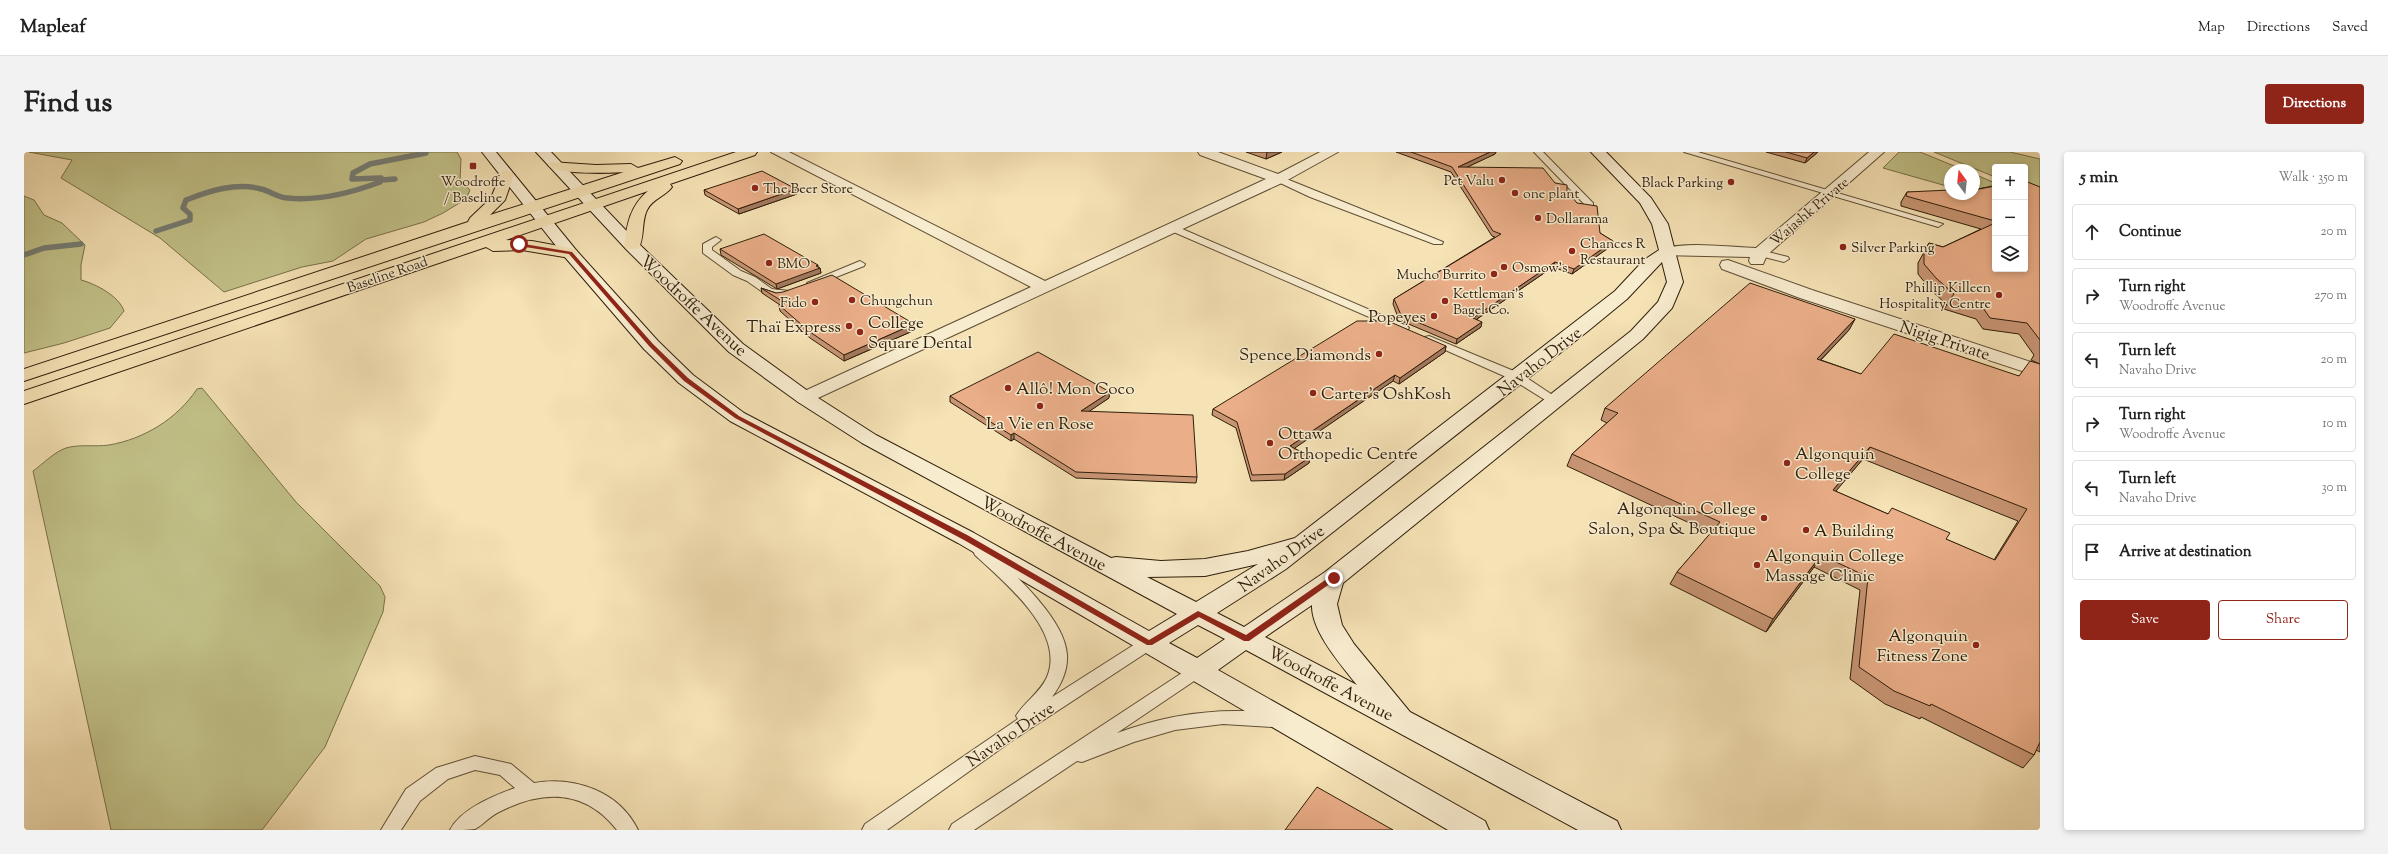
<!DOCTYPE html>
<html lang="en">
<head>
<meta charset="utf-8">
<style>
  :root { --surface:#fff; --page:#f2f2f2; --text:#222; --muted:#767676; --line:#e0e0e0; --accent:#8f2418 }
  body { margin:0; font-family:"Sorts Mill Goudy",serif; background:var(--page); color:var(--text) }
  .controls { position:absolute; right:12px; top:12px; display:grid; overflow:hidden; border-radius:4px; box-shadow:0 2px 6px #0003 }
  .controls button { width:36px; height:36px; display:grid; place-items:center; padding:0; border:0; border-bottom:1px solid var(--line); background:var(--surface); color:var(--text); font:20px sans-serif }
  .compass { position:absolute; left:1920px; top:12px; width:36px; height:36px; border-radius:50%; background:var(--surface); box-shadow:0 2px 6px #0003; rotate:345deg }
  .stop { position:absolute; width:12px; height:12px; margin:-9px; border:3px solid #8f2418; border-radius:50%; background:#fff }
  .stop.end { background:#8f2418; border-color:#fff; box-shadow:0 1px 4px #0008 }
  .list { margin:0; padding:0; list-style:none }
  h2 { display:flex; justify-content:space-between; align-items:center; height:52px; margin:0; padding:0 16px; font-size:17px }
  h2 small { font-size:13px; font-weight:400; color:var(--muted) }
  .list li { display:grid; grid-template-columns:26px 1fr auto; gap:12px; align-items:center; box-sizing:border-box; height:56px; margin:0 8px 8px; padding:0 8px; border:1px solid var(--line); border-radius:4px }
  .list b { display:block; font-size:15px; white-space:nowrap }
  .list p { margin:0; font-size:13px; white-space:nowrap; color:var(--muted) }
  .list em { font-size:13px; font-style:normal; color:var(--muted) }
  .actions { display:flex; gap:8px; padding:12px 16px }
  .actions a { flex:1; padding:9px 0; border:1px solid var(--accent); border-radius:4px; text-align:center; font-size:14px; color:var(--accent) }
  .actions .main { background:var(--accent); color:#fff }
  .icon { flex:none; width:22px; height:22px; fill:none; stroke:currentColor; stroke-width:2; stroke-linecap:round; stroke-linejoin:round }
  .map { position:relative; flex:none; width:2016px; height:678px; overflow:hidden; border-radius:4px }
  header { display:flex; align-items:center; gap:24px; box-sizing:border-box; height:56px; padding:0 20px; background:var(--surface); border-bottom:1px solid var(--line) }
  header strong { font-size:19px }
  nav { display:flex; gap:22px; margin-inline-start:auto; font-size:14px }
  .intro { display:flex; align-items:center; justify-content:space-between; box-sizing:border-box; height:96px; padding:0 24px }
  h1 { margin:0; font-size:28px }
  .button { padding:10px 18px; border-radius:4px; background:var(--accent); color:#fff; font-size:14px; font-weight:700 }
  main { display:flex; gap:24px; padding:0 24px }
  aside { flex:1; background:var(--surface); border-radius:4px; box-shadow:0 2px 6px #0003 }
  .map>svg:first-child { display:block }
  .green { fill:#c2c289; stroke:#78704a }
  .lines { fill:none; stroke-linecap:round; stroke-linejoin:round }
  .stream { stroke:#757c74; stroke-width:5.5 }
  .lane-casing { stroke:#604f35; stroke-width:2 }
  .street-casing { stroke:#604f35; stroke-width:2 }
  .secondary-casing { stroke:#2f1e0a; stroke-width:2 }
  .primary-casing { stroke:#2f1e0a; stroke-width:2 }
  .lane { fill:#f8eccf; fill-rule:evenodd }
  .street { fill:#f8eccf; fill-rule:evenodd }
  .secondary { fill:#f8eccf; fill-rule:evenodd }
  .primary { fill:#f5e2b5; fill-rule:evenodd }
  .wall { fill:#c99675; stroke:#2f1e0a; fill-rule:evenodd }
  .shaded-wall { fill:#a47a5f; stroke:#2f1e0a }
  .building { fill:#eaae88; stroke:#2f1e0a; fill-rule:evenodd }
  .route { fill:#8f2418 }
  .poi-dot { fill:#8f2418; stroke:#f8eccf; stroke-width:1.5 }
  .labels { text-anchor:middle; stroke-width:3; stroke-linejoin:round; paint-order:stroke }
  .far-poi-label { font-size:14px; fill:#2f1e0a; stroke:#f8eccf; text-anchor:start }
  .far-street-label { font-size:14px; fill:#2f1e0a; stroke:#f8eccf }
  .street-label { font-size:17px; fill:#2f1e0a; stroke:#f8eccf }
  .poi-label { font-size:17px; fill:#2f1e0a; stroke:#f8eccf; text-anchor:start }
</style>
</head>
<body>
<header>
<strong>Mapleaf</strong>
<nav><a>Map</a><a>Directions</a><a>Saved</a></nav>
</header>
<div class="intro"><h1>Find us</h1><a class="button">Directions</a></div>
<main>
<div class="map">
<svg width="2016" height="678" viewBox="0 0 2016 678">
  <rect width="100%" height="100%" fill="#f5e2b5"/>
  <filter id="stains"><feTurbulence type="fractalNoise" baseFrequency=".005" numOctaves="4"/><feColorMatrix values="0 0 0 0 .2 0 0 0 0 .09 0 0 0 0 .02 0 0 0 .5 -.17"/></filter>
  <radialGradient id="worn" r=".72"><stop offset=".6" stop-color="#630" stop-opacity="0"/><stop offset="1" stop-color="#630" stop-opacity=".3"/></radialGradient>
  <!-- green -->
  <path class="green" d="M5,0H433L437,7L436,29L446,38L442,47L419,61L400,70L342,87L309,109L278,115L200,140L136,86L37,26L48,8Z
    M1875,0H1896L1940,18H1926V35L1859,16Z
    M1910,0H1986L2016,7V43L2001,37V15H1971V25Z
    M1950,22L1971,31V33L1950,38Z
    M0,44L10,48L20,63L38,71L61,93L57,113V128C72,132 95,144 100,159L86,176L40,191L0,201Z
    M178,236L272,350L356,434L361,445L359,460L301,595L238,678H87L9,319C19,312 30,300 42,296C55,292 71,295 85,293C120,287 153,267 173,237Z"/>
  <g class="lines">
    <!-- stream -->
    <path class="stream" d="M357,28L371,27
      M132,79L166,68V62L159,56L162,48C185,39 212,30 237,37C246,39 253,45 263,46C294,49 327,41 356,30L357,26L328,27L329,21L346,12L402,1
      M0,103L20,96L57,92"/>
    <!-- lane casing -->
    <g class="lane-casing">
      <path id="lane" d="M1510,0H1519L1569,51V55H1563Z
        M1660,0H1674L1919,72L1914,75L1911,74Z
        M1255,24L1419,90L1418,92H1410L1286,45L1252,29L1250,27Z
        M1149,73L1383,174L1385,176L1383,178H1375L1145,78V74Z
        M692,85L697,88L688,95V98L717,119L731,125L748,137L765,139V143L752,145L740,141L723,129L709,123L679,101V92Z
        M1736,98L1764,105L1765,107L1760,110L1732,103L1731,101Z
        M836,109L841,112L840,114L792,133L788,134L783,131Z
        M1405,184L1497,222L1536,248L1534,251H1526L1489,228L1401,189L1399,187L1401,185Z
        M956,394L961,395C987,419 1041,466 1043,503C1044,518 1037,533 1028,545L1119,487L1125,485L1131,487L1133,491L1131,495L989,588L863,678H838L841,672L994,567L992,564C1000,550 1016,541 1023,525C1042,480 980,430 951,403L949,399L951,395Z
        M1173,513L1179,515L1181,519L1179,523L1093,581C1144,562 1195,555 1249,561L1255,563L1258,568L1255,573L1249,575L1199,572L1151,578L1110,590L1058,610L1053,609L950,678H925L928,672L1167,515Z
        M451,604L487,612L510,631C550,624 595,639 614,678H593C560,636 517,638 473,661C465,665 459,673 451,677C445,678 433,678 426,678C437,657 469,644 491,636L476,623L451,618L424,627L396,649L377,678H357L382,637L412,616Z"/>
    </g>
    <!-- street casing -->
    <g class="street-casing">
      <path id="street" d="M747,0H765L1021,129L1242,27L1176,3L1174,0H1194L1254,22L1296,0H1314L1260,30L781,252L774,250L771,246L774,242L1007,135Z
        M1845,0H1860L1743,103L1739,112H1727L1725,109L1726,105L1636,103L1634,100L1636,97C1667,89 1701,95 1732,96Z
        M1704,108L1788,138L2016,213V225L1776,146L1698,117L1696,113L1698,109Z"/>
    </g>
    <!-- secondary casing -->
    <g class="secondary-casing">
      <path id="secondary" d="M458,0H472L552,98L634,189L669,223L720,261L950,381L1125,479L1153,462L838,291L774,250L705,200L602,97L512,0H527L614,91L719,192L788,242L852,283L1087,406L1092,405L1137,409L1181,407L1224,399L1271,386L1591,139L1620,108L1635,98L1628,72L1616,51L1567,0H1582L1627,46L1644,72L1659,130L1648,156L1619,187L1319,431L1313,452L1318,473L1330,492L1386,560L1593,669L1597,678H1554L1222,498L1194,518L1461,669L1465,678H1424L934,391L706,269L655,231L620,197L540,104ZM1638,110L1643,130L1634,150L1607,179L1301,420L1220,475L1193,461L1262,417L1564,179L1603,147ZM1234,412L1172,450L1123,425L1181,424ZM1288,453C1287,479 1317,513 1333,533L1241,485ZM1174,473L1201,487L1173,506L1145,491Z"/>
    </g>
    <!-- primary casing -->
    <g class="primary-casing">
      <path id="primary" d="M712,0H733L731,3L646,32L648,35C642,44 628,47 623,58C617,70 621,87 614,97H602L600,94C603,72 606,54 624,39L482,88L508,89L546,96L552,98L554,101L552,104L546,106L498,98L469,99L462,95L0,252V239Z
        M651,5L658,9L656,12L0,229V217L444,70L446,66L467,46L478,19L483,18L490,22L481,48L466,63L600,20C587,21 531,23 524,13L526,10L572,13L607,12L614,16Z"/>
    </g>
    <!-- lane -->
    <use href="#lane" class="lane"/>
    <!-- street -->
    <use href="#street" class="street"/>
    <!-- secondary -->
    <use href="#secondary" class="secondary"/>
    <!-- primary -->
    <use href="#primary" class="primary"/>
  </g>
  <!-- wall -->
  <path class="wall" d="M1222,0H1258L1242,7Z
    M1372,0H1472L1471,2L1443,15L1531,31L1543,39L1576,81L1589,89L1587,94L1548,122L1529,115L1453,167L1457,175L1432,192L1375,168L1369,152L1370,147L1471,85L1468,84L1427,20Z
    M1742,0H1794L1781,11Z
    M1971,34V117L2016,35V212L2007,208L2010,203L1995,182L1959,177L1952,167L1920,157L1923,153L1906,137L1894,122V111L1905,91L1919,95L1957,77L1877,54V50L1883,40L1926,42Z
    M772,37L773,42L715,62L681,43L680,38Z
    M696,97L794,115L796,116L797,121L753,137L697,103Z
    M737,136L752,141L890,172L891,178L820,209L786,186L756,159L755,153H756L738,141Z
    M1831,167L1825,178L1797,208L1837,222L1995,224L2016,212V600L2012,598L2010,603L1999,616L1897,565L1896,567L1861,552L1826,527L1836,438L1790,415L1742,480L1646,432L1653,420L1687,381L1543,314L1548,302L1583,271L1577,268L1581,256ZM1839,307L1994,369L1970,408L1811,339Z
    M1422,194L1421,200L1375,232L1369,229L1270,296L1286,305L1285,311L1260,328L1227,329L1212,276L1188,263L1189,257Z
    M926,244L1085,246L1065,259L1173,325L1172,331L1052,326L990,287L987,289L926,250Z"/>
  <!-- shaded-wall -->
  <path class="shaded-wall" d="M1243,0H1258L1242,7Z
    M1466,0H1472L1471,2L1433,20L1434,15Z
    M1790,0H1794L1781,11L1783,6Z
    M772,37L773,42L715,62L714,57Z
    M1589,89L1587,94L1548,122L1550,117Z
    M1531,110L1529,115L1447,171L1449,166Z
    M794,113V117L796,116L797,121L753,137L752,132Z
    M1831,167L1825,178L1787,218L1793,207Z
    M1458,170L1457,175L1432,192L1433,187Z
    M890,172L891,178L820,209V203Z
    M1422,194L1421,200L1375,232L1376,226Z
    M1371,223L1369,229L1265,300L1266,294Z
    M1086,240L1085,246L1057,265V259Z
    M990,281V287L987,289V283Z
    M1846,295L1839,307L1802,351L1809,338Z
    M1286,305L1285,311L1260,328L1261,322Z
    M1797,403L1790,415L1742,480L1749,467Z"/>
  <!-- building -->
  <path class="building" d="M1387,0H1466L1434,15L1519,16L1531,31L1543,33V39L1553,51L1573,54L1576,81L1589,89L1550,117L1531,110L1449,166L1458,170L1433,187L1377,163L1370,147L1477,82L1469,79L1428,15Z
    M1762,0H1790L1783,6Z
    M738,19L772,37L714,57L680,38Z
    M2001,29L2016,35V188L2003,171L1966,166L1959,156L1927,146L1930,142L1912,126L1900,112V100L1905,91L1919,95L1971,71V117H2001Z
    M1971,34V69L1882,44L1883,40L1926,38V42H1950V38Z
    M740,82L794,113L792,114L796,116L752,132L696,97Z
    M808,123L890,172L820,203L786,180L755,153L761,151L737,136L752,141L759,140Z
    M1726,131L1831,167L1793,207L1837,222L1870,182L1995,224L2006,209L2016,212V590L2010,603L1907,552L1906,554L1870,539L1835,515L1844,425L1797,403L1749,467L1653,420L1696,370L1548,302L1594,261L1581,256ZM1846,295L2003,357L1971,408L1922,387L1926,381L1868,356L1864,362L1809,338Z
    M1333,169H1364L1422,194L1376,226L1371,223L1266,294L1286,305L1261,322L1228,323L1213,270L1189,257Z
    M1014,200L1086,240L1057,259L1169,263L1173,325L1052,320L990,281L987,283L926,244Z
    M1293,635L1369,678H1261Z"/>
  <!-- route -->
  <path class="route" d="M494,91L548,100L629,192L664,226L715,264L945,384L1125,488L1174,459L1222,483L1307,424L1314,426L1225,489H1220L1175,465L1128,493H1123L940,388L711,266L660,229L625,194L545,102L495,94Z"/>
  <!-- markers -->
  <g class="poi-dot">
    <rect x="445" y="10" width="8" height="8" rx="2"/>
    <circle cx="1478" cy="28" r="4"/>
    <circle cx="1707" cy="30" r="4"/>
    <circle cx="731" cy="36" r="4"/>
    <circle cx="1491" cy="41" r="4"/>
    <circle cx="1514" cy="66" r="4"/>
    <circle cx="1819" cy="95" r="4"/>
    <circle cx="1548" cy="99" r="4"/>
    <circle cx="745" cy="111" r="4"/>
    <circle cx="1480" cy="115" r="4"/>
    <circle cx="1470" cy="122" r="4"/>
    <circle cx="1975" cy="143" r="4"/>
    <circle cx="828" cy="148" r="4"/>
    <circle cx="1421" cy="149" r="4"/>
    <circle cx="791" cy="150" r="4"/>
    <circle cx="1410" cy="164" r="4"/>
    <circle cx="825" cy="174" r="4"/>
    <circle cx="836" cy="180" r="4"/>
    <circle cx="1355" cy="202" r="4"/>
    <circle cx="984" cy="236" r="4"/>
    <circle cx="1289" cy="241" r="4"/>
    <circle cx="1016" cy="254" r="4"/>
    <circle cx="1246" cy="291" r="4"/>
    <circle cx="1763" cy="311" r="4"/>
    <circle cx="1740" cy="366" r="4"/>
    <circle cx="1782" cy="378" r="4"/>
    <circle cx="1733" cy="413" r="4"/>
    <circle cx="1952" cy="493" r="4"/>
  </g>
  <g class="labels">
    <!-- far-poi labels -->
    <g class="far-poi-label">
      <text x="1470" y="33" text-anchor="end">Pet Valu</text>
      <text x="449" y="34" text-anchor="middle">Woodroffe<tspan x="449" dy="16">/ Baseline</tspan></text>
      <text x="1699" y="35" text-anchor="end">Black Parking</text>
      <text x="739" y="41">The Beer Store</text>
      <text x="1499" y="46">one plant</text>
      <text x="1522" y="71">Dollarama</text>
      <text x="1556" y="96">Chances R<tspan x="1556" dy="16">Restaurant</tspan></text>
      <text x="1827" y="100">Silver Parking</text>
      <text x="753" y="116">BMO</text>
      <text x="1488" y="120">Osmow's</text>
      <text x="1462" y="127" text-anchor="end">Mucho Burrito</text>
      <text x="1967" y="140" text-anchor="end">Phillip Killeen<tspan x="1967" dy="16">Hospitality Centre</tspan></text>
      <text x="1429" y="146">Kettleman's<tspan x="1429" dy="16">Bagel Co.</tspan></text>
      <text x="836" y="153">Chungchun</text>
      <text x="783" y="155" text-anchor="end">Fido</text>
    </g>
    <!-- far-street labels -->
    <g class="far-street-label">
      <text transform="translate(1785 59) rotate(-40)" y="5">Wajashk Private</text>
      <text transform="translate(363 122) rotate(-19)" y="5">Baseline Road</text>
    </g>
    <!-- street labels -->
    <g class="street-label">
      <text transform="translate(670 153) rotate(43)" y="6">Woodroffe Avenue</text>
      <text transform="translate(1921 188) rotate(18)" y="6">Nigig Private</text>
      <text transform="translate(1515 209) rotate(-38)" y="6">Navaho Drive</text>
      <text transform="translate(1020 381) rotate(28)" y="6">Woodroffe Avenue</text>
      <text transform="translate(1257 406) rotate(-36)" y="6">Navaho Drive</text>
      <text transform="translate(1307 531) rotate(28)" y="6">Woodroffe Avenue</text>
      <text transform="translate(986 582) rotate(-34)" y="6">Navaho Drive</text>
    </g>
    <!-- poi labels -->
    <g class="poi-label">
      <text x="1402" y="170" text-anchor="end">Popeyes</text>
      <text x="844" y="176">College<tspan x="844" dy="20">Square Dental</tspan></text>
      <text x="817" y="180" text-anchor="end">Thaï Express</text>
      <text x="1347" y="208" text-anchor="end">Spence Diamonds</text>
      <text x="992" y="242">Allô! Mon Coco</text>
      <text x="1297" y="247">Carter's OshKosh</text>
      <text x="1016" y="277" text-anchor="middle">La Vie en Rose</text>
      <text x="1254" y="287">Ottawa<tspan x="1254" dy="20">Orthopedic Centre</tspan></text>
      <text x="1771" y="307">Algonquin<tspan x="1771" dy="20">College</tspan></text>
      <text x="1732" y="362" text-anchor="end">Algonquin College<tspan x="1732" dy="20">Salon, Spa &amp; Boutique</tspan></text>
      <text x="1790" y="384">A Building</text>
      <text x="1741" y="409">Algonquin College<tspan x="1741" dy="20">Massage Clinic</tspan></text>
      <text x="1944" y="489" text-anchor="end">Algonquin<tspan x="1944" dy="20">Fitness Zone</tspan></text>
    </g>
  </g>
  <rect width="100%" height="100%" filter="url(#stains)"/>
  <rect width="100%" height="100%" fill="url(#worn)"/>
</svg>
<div class="controls">
<button>+</button>
<button>−</button>
<button><svg class="icon" aria-label="layers" viewBox="0 0 24 24"><path d="M12 4l9 5-9 5-9-5zM3 14l9 5 9-5"/></svg></button>
</div>
<svg class="compass" viewBox="-18 -18 36 36"><path d="M0-13l5 13h-10z" fill="#e53935"/><path d="M0 13l5-13h-10z" fill="#767676"/></svg>
<div class="stop" style="left:495px;top:92px"></div>
<div class="stop end" style="left:1310px;top:426px"></div>
</div>
<aside>
<h2>5 min<small>Walk · 350 m</small></h2>
<ul class="list">
<li><svg class="icon" aria-label="ahead" viewBox="0 0 24 24"><path d="M12 20V5M6 11l6-6 6 6"/></svg><div><b>Continue</b></div><em>20 m</em></li>
<li><svg class="icon" aria-label="right" viewBox="0 0 24 24"><path d="M7 20v-9h11M14 6l5 5-5 5"/></svg><div><b>Turn right</b><p>Woodroffe Avenue</p></div><em>270 m</em></li>
<li><svg class="icon" aria-label="left" viewBox="0 0 24 24"><path d="M17 20v-9H6M10 6l-5 5 5 5"/></svg><div><b>Turn left</b><p>Navaho Drive</p></div><em>20 m</em></li>
<li><svg class="icon" aria-label="right" viewBox="0 0 24 24"><path d="M7 20v-9h11M14 6l5 5-5 5"/></svg><div><b>Turn right</b><p>Woodroffe Avenue</p></div><em>10 m</em></li>
<li><svg class="icon" aria-label="left" viewBox="0 0 24 24"><path d="M17 20v-9H6M10 6l-5 5 5 5"/></svg><div><b>Turn left</b><p>Navaho Drive</p></div><em>30 m</em></li>
<li><svg class="icon" aria-label="arrive" viewBox="0 0 24 24"><path d="M6 21V4h12l-3 4 3 4H6"/></svg><div><b>Arrive at destination</b></div></li>
</ul>
<div class="actions"><a class="main">Save</a><a>Share</a></div>
</aside>
</main>
</body>
</html>
